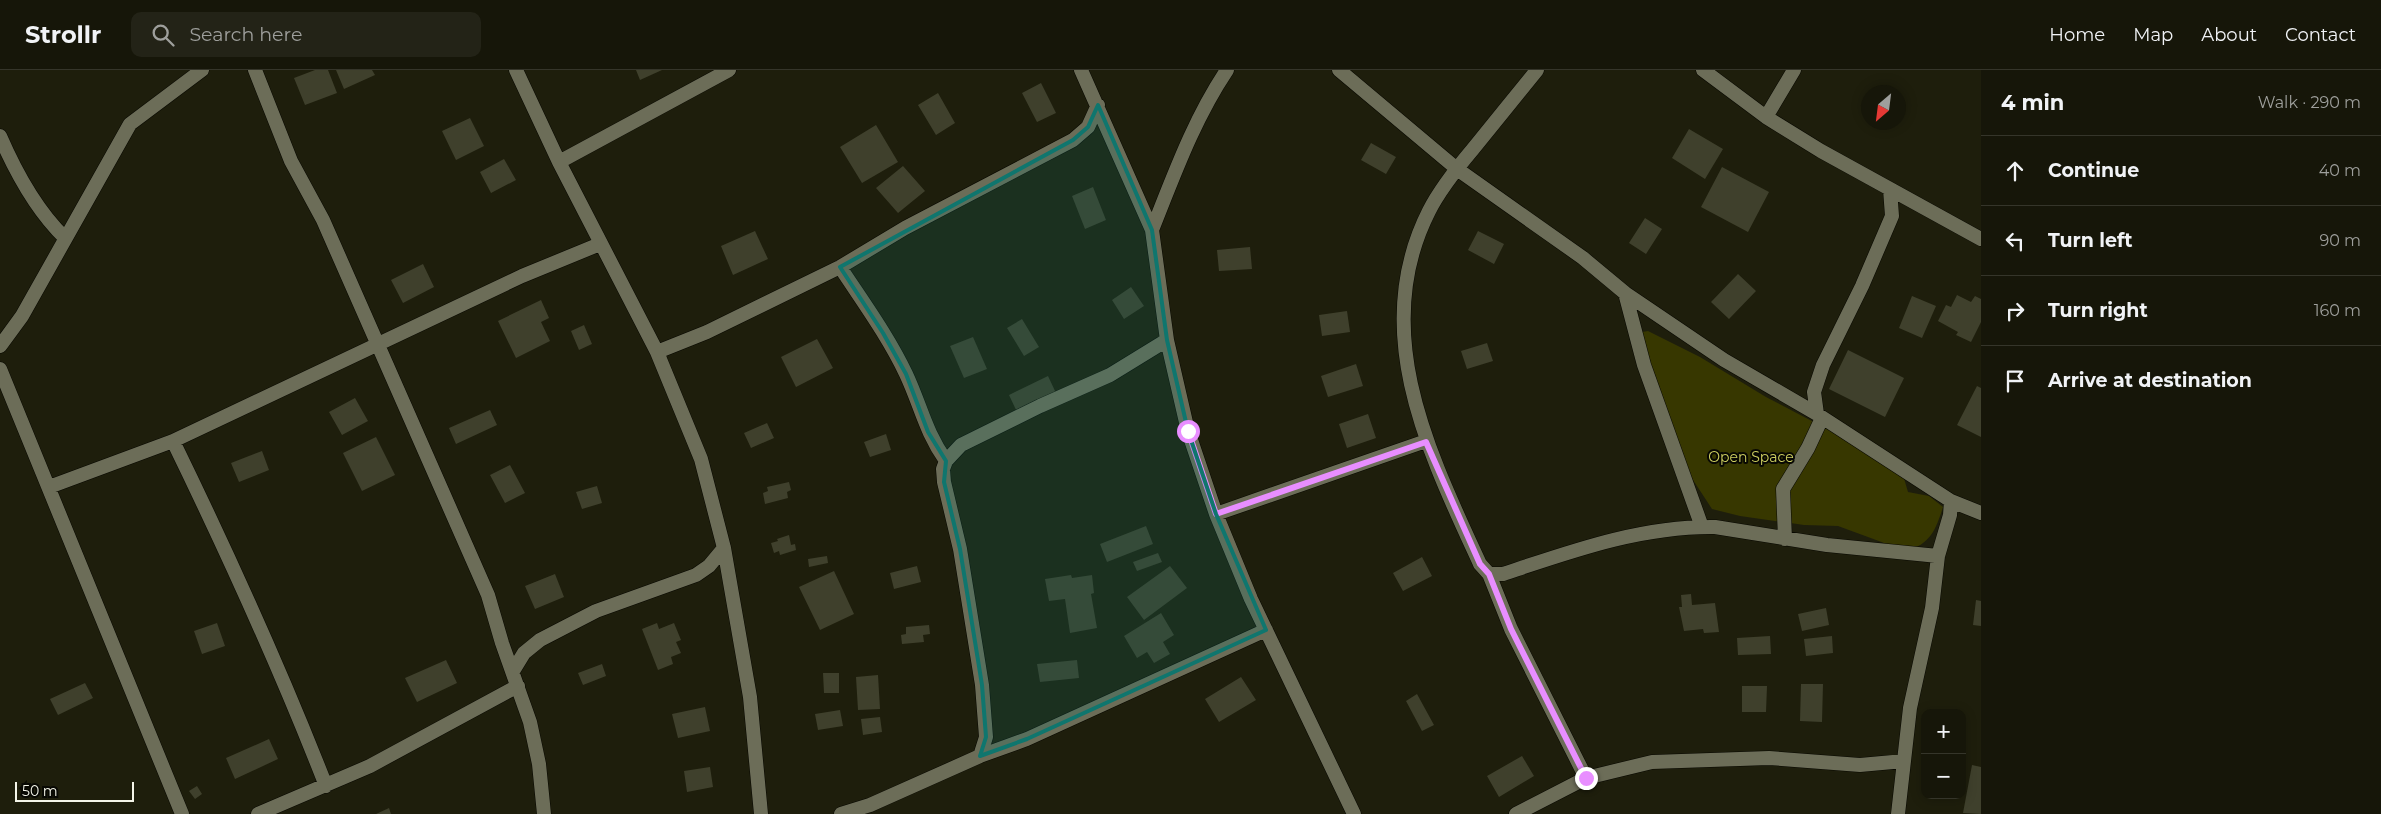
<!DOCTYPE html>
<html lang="en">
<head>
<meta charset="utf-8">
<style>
  :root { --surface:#161609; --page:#232317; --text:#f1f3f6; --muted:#9e9f9c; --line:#35352a }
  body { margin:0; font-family:Montserrat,sans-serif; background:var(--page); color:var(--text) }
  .controls { position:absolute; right:15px; bottom:15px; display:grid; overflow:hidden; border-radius:10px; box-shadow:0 2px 12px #0003 }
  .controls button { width:45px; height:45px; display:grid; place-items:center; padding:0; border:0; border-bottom:1px solid var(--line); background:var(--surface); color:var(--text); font:25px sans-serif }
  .compass { position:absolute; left:1861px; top:15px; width:45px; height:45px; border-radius:50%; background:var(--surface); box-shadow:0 2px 12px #0003; rotate:208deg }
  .scale { position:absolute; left:15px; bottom:12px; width:119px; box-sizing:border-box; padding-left:5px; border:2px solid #f4f5e9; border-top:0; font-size:14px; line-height:18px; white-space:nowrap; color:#f4f5e9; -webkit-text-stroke:4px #080803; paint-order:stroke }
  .stop { position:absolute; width:15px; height:15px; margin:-11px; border:4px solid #e88eff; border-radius:50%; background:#fff }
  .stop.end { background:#e88eff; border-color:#fff; box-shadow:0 1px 5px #0008 }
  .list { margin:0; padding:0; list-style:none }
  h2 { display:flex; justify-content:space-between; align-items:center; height:65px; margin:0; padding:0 20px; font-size:21px }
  h2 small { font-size:16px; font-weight:400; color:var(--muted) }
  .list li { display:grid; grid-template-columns:32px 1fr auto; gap:15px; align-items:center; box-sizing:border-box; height:70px; padding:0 20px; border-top:1px solid var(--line) }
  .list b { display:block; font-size:19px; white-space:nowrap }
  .list em { font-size:16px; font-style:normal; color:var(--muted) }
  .icon { flex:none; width:28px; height:28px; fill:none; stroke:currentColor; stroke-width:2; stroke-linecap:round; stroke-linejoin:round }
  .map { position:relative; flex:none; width:1981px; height:744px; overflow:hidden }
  header { display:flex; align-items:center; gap:30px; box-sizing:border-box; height:70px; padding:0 25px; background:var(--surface); border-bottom:1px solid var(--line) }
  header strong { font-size:24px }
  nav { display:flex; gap:28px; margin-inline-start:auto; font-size:18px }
  .search { width:350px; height:45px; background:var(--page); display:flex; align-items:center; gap:12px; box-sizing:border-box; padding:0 18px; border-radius:10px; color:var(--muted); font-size:19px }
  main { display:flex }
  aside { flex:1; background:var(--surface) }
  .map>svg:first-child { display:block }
  .green { fill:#373700 }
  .building { fill:#3f402c }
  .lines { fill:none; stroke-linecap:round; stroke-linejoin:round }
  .minor-casing { stroke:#080800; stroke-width:15 }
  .minor { stroke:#6c6d58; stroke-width:14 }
  .route { stroke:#e88eff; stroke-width:6 }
  .marked { fill:#0f766e; fill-opacity:0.2; stroke:#0f766e; stroke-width:4; stroke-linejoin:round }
  .labels { text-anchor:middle; stroke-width:4; stroke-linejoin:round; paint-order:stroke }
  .park-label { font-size:14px; fill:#cfd061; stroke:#080803 }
</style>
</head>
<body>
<header>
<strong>Strollr</strong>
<div class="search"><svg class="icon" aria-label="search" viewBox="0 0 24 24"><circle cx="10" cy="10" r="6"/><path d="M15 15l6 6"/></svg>Search here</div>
<nav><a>Home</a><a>Map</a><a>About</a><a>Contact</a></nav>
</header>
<main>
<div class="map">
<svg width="1981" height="744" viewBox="0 0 1981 744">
  <rect width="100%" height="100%" fill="#1e1e0c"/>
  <!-- green -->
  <path class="green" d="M1648,261L1700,287L1766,327L1901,398L1908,422L1929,426L1943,437C1936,459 1931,474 1906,481L1838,456L1804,455L1740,446L1712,439L1678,387L1637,263Z"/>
  <!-- building -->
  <path class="building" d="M315,0H328L337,23L305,35L294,8Z
    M336,0H372L375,5L344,19Z
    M636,0H662L640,10Z
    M1041,13L1056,43L1037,52L1022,23Z
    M938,23L955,53L936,65L918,35Z
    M470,48L484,76L456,90L442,61Z
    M876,55L898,92L862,113L840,77Z
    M1689,59L1723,79L1705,109L1672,88Z
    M1371,73L1396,87L1386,104L1361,90Z
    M504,89L516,110L491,123L480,102Z
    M903,96L925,121L898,143L876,118Z
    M1722,97L1769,122L1748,162L1701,137Z
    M1093,117L1106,150L1085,159L1072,126Z
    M1645,148L1662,159L1646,184L1629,173Z
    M755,161L768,189L733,205L721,176Z
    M1478,161L1504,174L1494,194L1468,180Z
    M1250,177L1252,199L1219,201L1217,180Z
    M423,194L434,217L403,233L391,210Z
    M1738,204L1756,221L1729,249L1711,232Z
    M1131,217L1144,236L1124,249L1112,230Z
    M1957,225L1971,232L1975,226L1981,229V252L1971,272L1956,265L1958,262L1938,251L1946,235L1951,237Z
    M1912,226L1936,236L1922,268L1899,258Z
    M541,230L549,248L541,252L550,271L516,288L498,251Z
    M1347,241L1350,262L1322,266L1319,245Z
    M1022,249L1039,277L1024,286L1007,258Z
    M584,255L592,274L579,280L571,261Z
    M973,267L987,299L964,308L950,276Z
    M817,269L833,298L796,317L781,287Z
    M1487,273L1493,291L1467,299L1461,281Z
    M1848,280L1904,308L1885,347L1829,319Z
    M1356,294L1363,316L1328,327L1321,306Z
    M1048,306L1056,323L1017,342L1009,325Z
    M1977,316L1981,318V367L1957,355Z
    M355,328L368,351L342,365L329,342Z
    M490,340L497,355L456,374L449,358Z
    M1368,344L1376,368L1347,378L1339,354Z
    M767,353L774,368L751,378L744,363Z
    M886,364L891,380L870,387L864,372Z
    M376,367L395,405L362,421L343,383Z
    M262,381L269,400L239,412L231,393Z
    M510,395L525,423L505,433L490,405Z
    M789,412L791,420L787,422L788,428L765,434L763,423L768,421L767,417Z
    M597,416L602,433L582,439L576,422Z
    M1146,456L1153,474L1107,492L1100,474Z
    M789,465L791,475L795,474L796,480L780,485L779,481L774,483L771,473L778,471L777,469Z
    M1158,483L1162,492L1137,501L1133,492Z
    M827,486L828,493L809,497L808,489Z
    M1422,487L1432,506L1403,521L1393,503Z
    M917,496L921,512L894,519L890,503Z
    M1170,496L1187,518L1144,550L1127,527Z
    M834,501L854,544L820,560L799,517Z
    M555,504L564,527L535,539L525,516Z
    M1071,505L1072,508L1092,505L1094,523L1091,524L1097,558L1070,563L1065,529L1049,531L1045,509Z
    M1691,524L1692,535L1715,533L1719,562L1704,563L1703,559L1684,561L1679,537H1682L1681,525Z
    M1976,530L1981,531V556L1973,555Z
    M1826,538L1829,555L1802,561L1798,544Z
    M1161,543L1174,565L1163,572L1170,584L1154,593L1147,582L1137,588L1124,566Z
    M217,553L225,576L202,584L194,561Z
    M657,553L659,559L674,553L681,570L676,572L681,583L671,587L673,594L658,600L642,559Z
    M929,555L930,564L923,565L924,572L902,574L901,565L906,564V557Z
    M1770,566L1771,584L1738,585L1737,568Z
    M1832,566L1833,583L1806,586L1804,569Z
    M446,590L457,613L417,632L405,608Z
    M1077,590L1079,608L1040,612L1037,594Z
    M602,594L606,606L583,615L578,603Z
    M823,603H839V623H824Z
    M878,605L880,639L858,640L856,607Z
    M1241,607L1256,630L1219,652L1205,629Z
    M85,613L93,628L58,645L50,629Z
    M1801,614H1823L1822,652L1800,651Z
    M1742,616H1767L1766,642H1742Z
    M1417,624L1434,655L1422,661L1406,631Z
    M705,637L710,661L678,668L672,644Z
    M840,640L843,656L818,660L815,644Z
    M880,647L882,662L863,665L861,649Z
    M269,669L278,689L235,709L226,688Z
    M1522,686L1534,706L1499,727L1487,706Z
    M1972,695L1981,697V744L1963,743Z
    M710,697L713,717L687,722L684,701Z
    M197,716L202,724L195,729L189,721Z
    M389,738L391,744H376Z"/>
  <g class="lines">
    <!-- minor casing -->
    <g class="minor-casing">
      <path id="minor" d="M255,0L291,91L323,150L488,525L502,573L530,652L539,694L544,744
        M516,0L559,92L657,282L701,389L724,478L750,627L761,744
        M1081,0L1152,160L1167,270L1188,361L1216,444L1251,529L1354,744
        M1339,0L1457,99L1583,188L1625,223L1644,295L1702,457
        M1537,0C1516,26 1494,53 1473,79C1457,98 1440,119 1429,141C1368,261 1429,383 1480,494L1489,504H1503C1572,481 1641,456 1715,457L1827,475L1938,486
        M1703,0L1766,47L1821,81L1981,169
        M1766,47L1794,0
        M0,66C16,103 36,140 65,168
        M559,92L729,0
        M1152,160C1174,105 1194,49 1227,0
        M840,197C863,232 888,266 906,304C921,336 925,361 946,391
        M1625,223L1724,290L1817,344L1951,431L1981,443
        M0,276L22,246L130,54L202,0
        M657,282L707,262L840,197L905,158L1073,70L1088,57L1098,35
        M0,299L182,744
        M1817,344L1814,322L1823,295L1862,216L1892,146L1890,119
        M173,371C228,484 280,598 326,716
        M49,417L173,371L522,206L600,174
        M1216,444L1426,371
        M1785,469L1783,419L1808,378L1822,348
        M1489,504L1511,559L1586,708
        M513,601L524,583L540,570L596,541L696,505L709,496L724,478
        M980,686L986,667L982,615L960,479L944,412L943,399L946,391L961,375L1040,336L1110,305L1167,270
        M258,744L370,696L518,616
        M841,744L870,735L980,686L1027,669L1266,560
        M1516,744L1586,708L1652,692L1769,688L1860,695L1904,691
        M1898,744L1910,638L1932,538L1938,486L1950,445L1951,431"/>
    </g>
    <!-- minor -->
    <use href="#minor" class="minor"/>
  </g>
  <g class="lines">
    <!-- route -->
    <path class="route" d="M1188,361L1216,444L1426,372L1480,494L1489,504L1511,559L1586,708"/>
  </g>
  <!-- marked area -->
  <path class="marked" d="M1098,35L1152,160L1167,270L1188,361L1216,444L1266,560L1027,669L980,686L986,667L982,615L960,479L944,412L946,391L928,362L906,304L883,263L840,197L1073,70L1088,57Z"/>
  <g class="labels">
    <!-- park labels -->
    <g class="park-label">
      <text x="1751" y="392">Open Space</text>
    </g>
  </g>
</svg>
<div class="controls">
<button>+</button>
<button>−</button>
</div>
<svg class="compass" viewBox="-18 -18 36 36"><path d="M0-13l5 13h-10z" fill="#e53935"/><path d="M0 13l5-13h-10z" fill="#9e9f9c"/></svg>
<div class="scale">50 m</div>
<div class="stop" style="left:1188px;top:361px"></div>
<div class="stop end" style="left:1586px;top:708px"></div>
</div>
<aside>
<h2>4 min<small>Walk · 290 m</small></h2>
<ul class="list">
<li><svg class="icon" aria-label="ahead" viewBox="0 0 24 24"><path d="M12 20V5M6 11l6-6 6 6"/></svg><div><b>Continue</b></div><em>40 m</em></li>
<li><svg class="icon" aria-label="left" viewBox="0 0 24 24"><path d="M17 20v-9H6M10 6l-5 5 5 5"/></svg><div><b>Turn left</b></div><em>90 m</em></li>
<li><svg class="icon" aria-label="right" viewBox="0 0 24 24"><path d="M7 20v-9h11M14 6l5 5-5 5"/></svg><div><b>Turn right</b></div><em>160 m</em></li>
<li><svg class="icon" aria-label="arrive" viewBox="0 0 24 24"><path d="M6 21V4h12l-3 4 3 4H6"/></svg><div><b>Arrive at destination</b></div></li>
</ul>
</aside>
</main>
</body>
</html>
